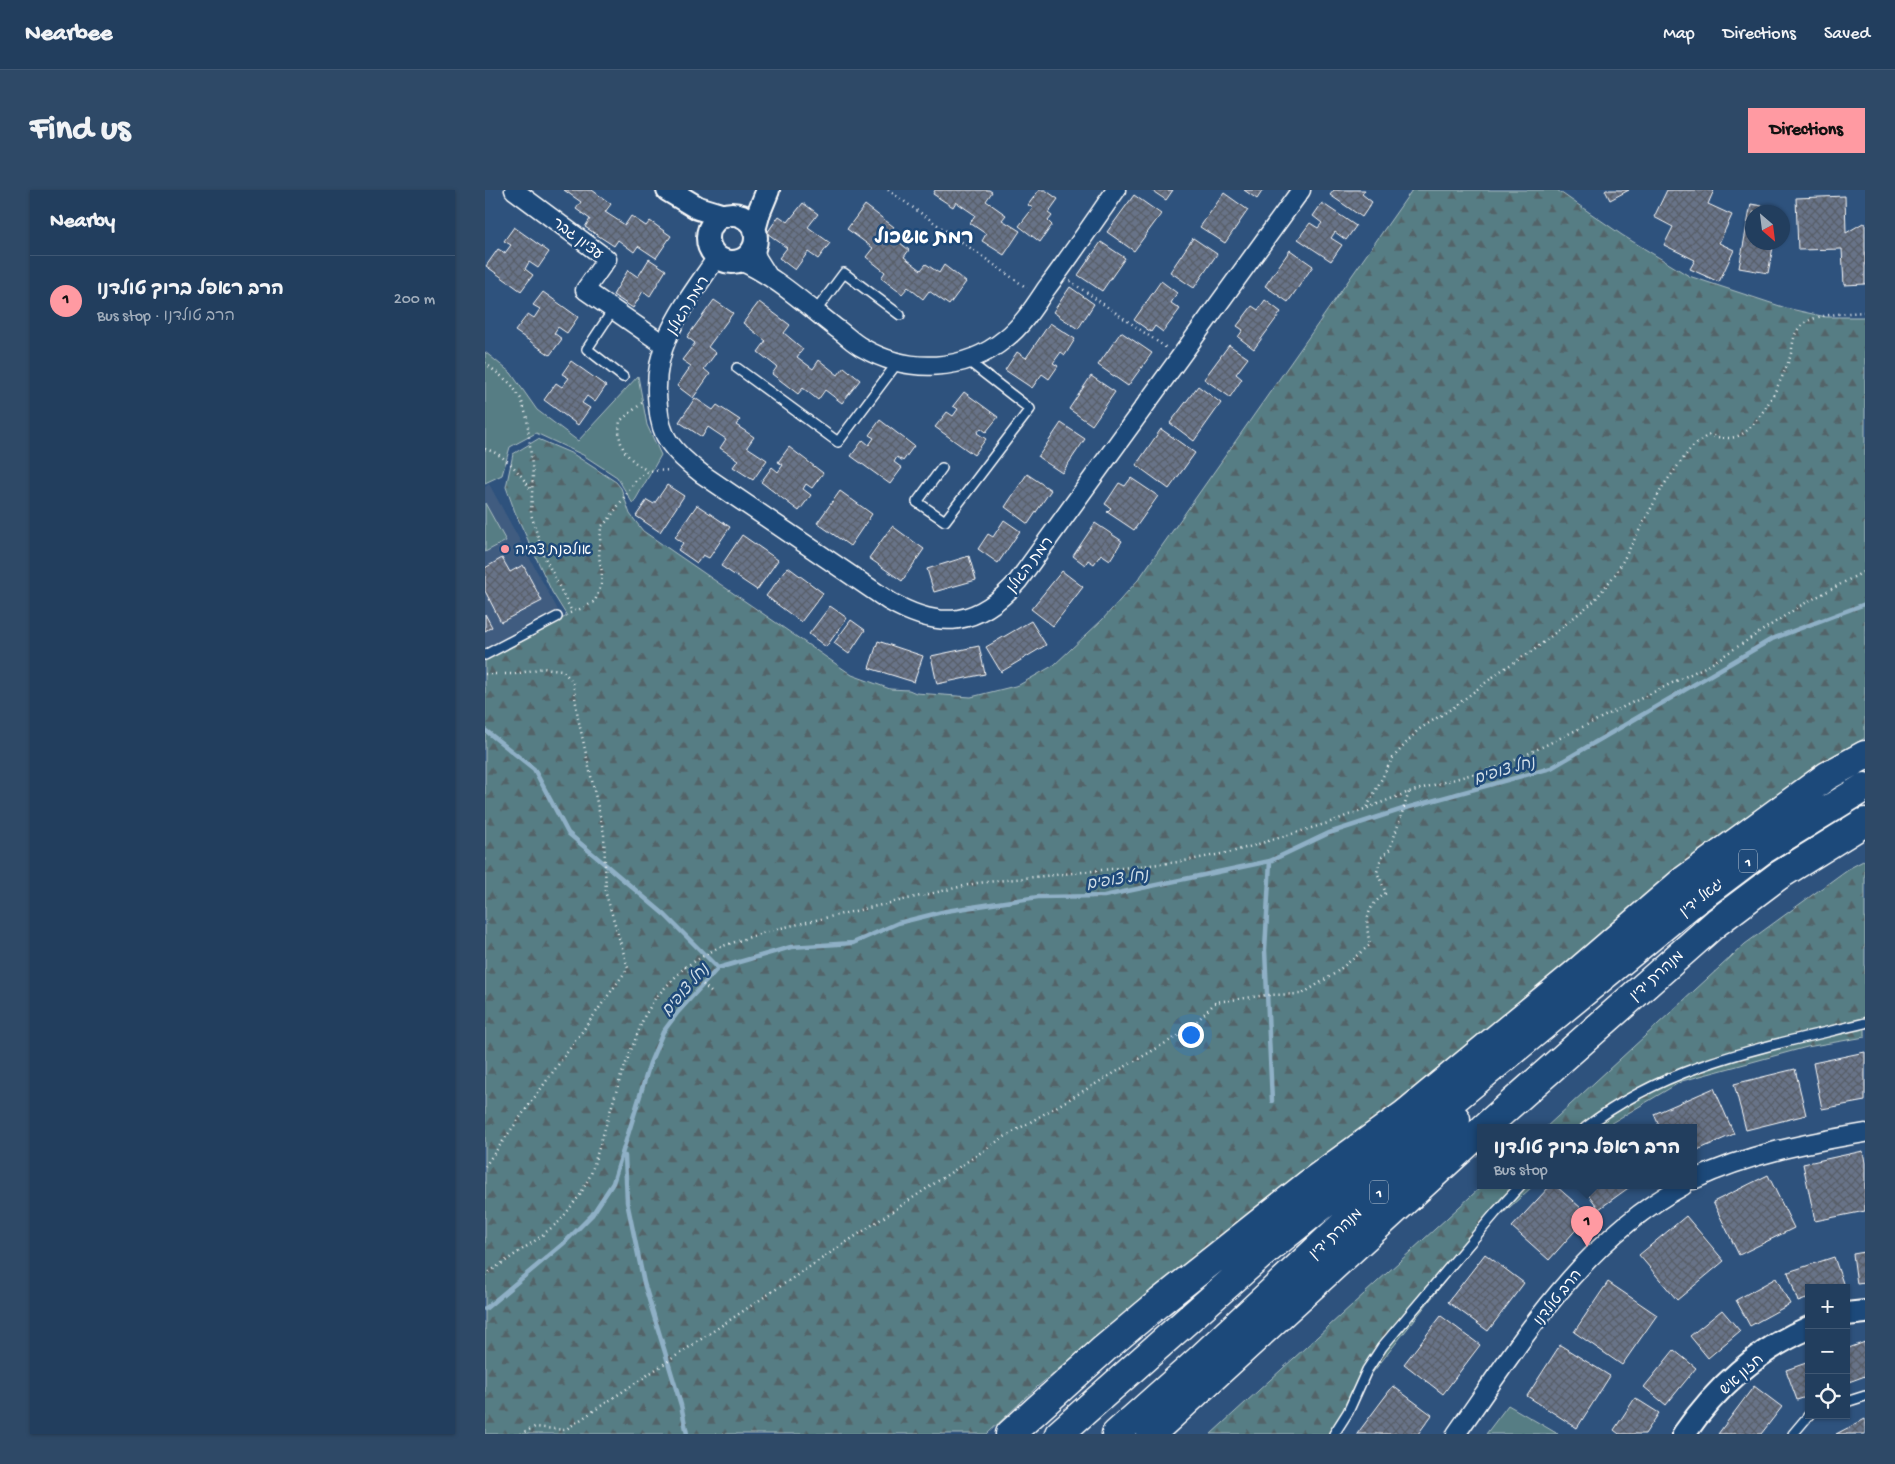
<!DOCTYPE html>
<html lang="en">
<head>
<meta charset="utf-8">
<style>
  :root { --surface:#223e5e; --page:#2e4967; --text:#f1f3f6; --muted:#a2aebc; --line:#3f5773; --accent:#ff9aa2 }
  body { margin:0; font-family:"Gochi Hand","Playpen Sans Hebrew",sans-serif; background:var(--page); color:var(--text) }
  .controls { position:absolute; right:15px; bottom:15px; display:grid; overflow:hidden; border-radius:0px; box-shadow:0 1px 4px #0004 }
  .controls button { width:45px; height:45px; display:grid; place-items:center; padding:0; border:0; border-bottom:1px solid var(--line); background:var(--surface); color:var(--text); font:25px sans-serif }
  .compass { position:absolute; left:1260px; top:15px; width:45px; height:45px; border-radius:50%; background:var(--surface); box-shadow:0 1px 4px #0004; rotate:152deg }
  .you { position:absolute; left:705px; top:844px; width:18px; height:18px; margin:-12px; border:4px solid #fff; border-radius:50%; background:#1a73e8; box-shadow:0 0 0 8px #1a73e833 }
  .badge { display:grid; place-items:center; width:32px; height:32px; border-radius:50%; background:var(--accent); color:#111; font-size:16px; font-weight:700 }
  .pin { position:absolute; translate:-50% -41px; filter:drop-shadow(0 1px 2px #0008) }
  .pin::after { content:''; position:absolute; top:26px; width:18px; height:15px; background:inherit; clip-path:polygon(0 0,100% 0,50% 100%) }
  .popup { position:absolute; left:992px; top:934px; width:220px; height:65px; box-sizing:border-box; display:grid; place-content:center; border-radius:0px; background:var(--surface); filter:drop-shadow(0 1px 4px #0005); font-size:16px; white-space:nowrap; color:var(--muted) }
  .popup b { font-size:19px; color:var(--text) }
  .popup::after { content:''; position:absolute; left:50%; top:100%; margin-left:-10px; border:10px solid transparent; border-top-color:var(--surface) }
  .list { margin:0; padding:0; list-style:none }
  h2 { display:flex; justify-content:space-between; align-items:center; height:65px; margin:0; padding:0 20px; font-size:21px }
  h2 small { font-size:16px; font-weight:400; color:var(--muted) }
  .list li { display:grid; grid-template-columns:32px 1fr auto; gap:15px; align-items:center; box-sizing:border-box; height:90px; padding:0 20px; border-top:1px solid var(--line) }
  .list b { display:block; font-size:19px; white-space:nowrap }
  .list p { margin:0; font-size:16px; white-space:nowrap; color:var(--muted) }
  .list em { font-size:16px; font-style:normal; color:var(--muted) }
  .icon { flex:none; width:28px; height:28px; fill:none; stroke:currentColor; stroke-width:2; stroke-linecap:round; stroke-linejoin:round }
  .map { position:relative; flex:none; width:1380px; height:1244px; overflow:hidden; border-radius:0px }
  header { display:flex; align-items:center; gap:30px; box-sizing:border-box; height:70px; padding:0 25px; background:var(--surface); border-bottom:1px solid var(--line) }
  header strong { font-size:24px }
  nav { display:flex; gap:28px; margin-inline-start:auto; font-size:18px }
  .intro { display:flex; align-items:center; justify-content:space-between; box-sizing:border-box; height:120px; padding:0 30px }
  h1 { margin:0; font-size:35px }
  .button { padding:12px 22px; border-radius:0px; background:var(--accent); color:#111; font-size:18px; font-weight:700 }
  main { display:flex; gap:30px; padding:0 30px }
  aside { flex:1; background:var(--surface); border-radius:0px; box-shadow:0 1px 4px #0004 }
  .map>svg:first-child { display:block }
  .built { fill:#3f5c80 }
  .green { fill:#577d84; stroke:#abbec2 }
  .forest { fill:url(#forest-firs); stroke:#abbec2 }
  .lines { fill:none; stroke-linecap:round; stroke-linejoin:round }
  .stream { stroke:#8fb0c6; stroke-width:4.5 }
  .building { fill:url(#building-cross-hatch); stroke:#fff }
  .service-casing { stroke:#fff; stroke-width:12 }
  .minor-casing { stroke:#fff; stroke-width:21 }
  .tertiary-casing { stroke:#fff; stroke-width:26 }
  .trunk-casing { stroke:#fff; stroke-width:31 }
  .path { stroke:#fff; stroke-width:2.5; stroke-dasharray:1 4; stroke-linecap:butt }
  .service { stroke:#1f4a7a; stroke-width:9 }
  .minor { stroke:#1f4a7a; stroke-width:18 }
  .tertiary { stroke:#1f4a7a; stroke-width:22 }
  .trunk { stroke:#1f4a7a; stroke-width:28 }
  .poi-dot { fill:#ff9aa2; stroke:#1f4a7a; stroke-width:2 }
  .labels { text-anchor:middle; stroke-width:5; stroke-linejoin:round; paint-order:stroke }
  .shield { fill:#1f4a7a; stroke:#bcc9d7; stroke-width:1 }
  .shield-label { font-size:14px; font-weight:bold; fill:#fff }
  .street-label { font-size:15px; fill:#fff; stroke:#1f4a7a }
  .poi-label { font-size:15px; fill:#fff; stroke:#1f4a7a; text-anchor:start }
  .water-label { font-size:16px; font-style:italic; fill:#d0dee7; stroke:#1f4a7a }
  .district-label { font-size:20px; font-weight:bold; fill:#fff; stroke:#1f4a7a }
</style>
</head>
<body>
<header>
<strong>Nearbee</strong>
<nav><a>Map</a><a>Directions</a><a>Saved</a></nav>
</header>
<div class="intro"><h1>Find us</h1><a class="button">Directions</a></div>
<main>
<aside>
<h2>Nearby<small></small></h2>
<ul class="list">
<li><span class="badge">1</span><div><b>הרב ראפל ברוך טולדנו</b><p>Bus stop · הרב טולדנו</p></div><em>200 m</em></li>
</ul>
</aside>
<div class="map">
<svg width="1380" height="1244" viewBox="0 0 1380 1244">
  <defs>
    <pattern id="forest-firs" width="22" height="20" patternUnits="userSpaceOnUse" patternTransform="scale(1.25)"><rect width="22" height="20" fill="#577d84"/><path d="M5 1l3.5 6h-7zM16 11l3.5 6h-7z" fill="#526468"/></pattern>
    <pattern id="building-cross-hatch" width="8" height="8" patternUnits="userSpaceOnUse" patternTransform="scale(1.25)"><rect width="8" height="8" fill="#687388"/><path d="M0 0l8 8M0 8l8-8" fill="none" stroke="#595e67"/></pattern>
  </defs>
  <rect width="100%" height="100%" fill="#2e527d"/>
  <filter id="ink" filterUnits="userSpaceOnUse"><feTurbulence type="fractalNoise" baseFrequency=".02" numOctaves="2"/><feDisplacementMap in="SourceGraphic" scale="10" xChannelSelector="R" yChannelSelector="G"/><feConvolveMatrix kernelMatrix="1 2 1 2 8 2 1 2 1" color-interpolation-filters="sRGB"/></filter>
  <g filter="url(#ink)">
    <!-- built -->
    <path class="built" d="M4,294L73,420L0,458V297Z"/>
    <!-- green -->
    <path class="green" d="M0,162L26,183L52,220L93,251L153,186L162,235L176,265L148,314L132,287L98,265L51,243L25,257L17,285L0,293Z
      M0,313L21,351L0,362Z
      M1023,1215L1073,1244H1001Z"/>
    <!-- forest -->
    <path class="forest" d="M927,0H1072L1137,45L1204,86L1301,118L1341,127H1380V548L1349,565L1218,658L1127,737L1097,760L947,889L704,1070L552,1197L502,1244H0V469L82,426L67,402L30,322L21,297L28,264L53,249L88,264L131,292L136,298L145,324L158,341L367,485L405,499L424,500L431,503L486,507L534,495L569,475L617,430L653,390Z
      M1380,670V847L1322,857L1197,891L1118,938H1060L1260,754L1363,679Z
      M997,996H1048L1002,1038L862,1215L843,1244H726Z"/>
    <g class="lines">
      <!-- stream -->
      <path class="stream" d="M0,540L49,579L83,643L180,725L233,778
        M785,671L780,760L787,911
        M140,966L142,1012L159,1093L196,1215L202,1244
        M0,1119L79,1053L107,1025L128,993L165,873L178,842L193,822L233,778L306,757L368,753L413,733L461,721L553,707L619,706L785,671L844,643L921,618L1066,578L1287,449L1380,414"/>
    </g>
    <!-- building -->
    <path class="building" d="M79,0H107L126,14L120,22L140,35L146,26L161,36L165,31L186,46L171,68L153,56L149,62L133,50L129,56L100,37L105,29L91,19L96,12Z
      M450,0H504L507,2L501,11L521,25L517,30L535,41L519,65L497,51L501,44L485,33L490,25L471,12L468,17L448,4Z
      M554,0H560L573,9L563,23L567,26L563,31L567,35L555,52L534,36L548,18L543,15Z
      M666,0H688L681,10Z
      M759,0H778L772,9Z
      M849,0H880L877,4L887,12L877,27L845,5Z
      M1120,0H1144L1125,10Z
      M1182,0H1229L1223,14L1247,25L1234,53L1249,60L1234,92L1205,79L1210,70L1179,55L1188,37L1169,27Z
      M739,3L763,20L740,53L715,37Z
      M649,5L676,24L649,61L622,42Z
      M1360,6L1361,43L1378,33L1380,34V94L1359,95L1357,59L1313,60L1311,8Z
      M318,13L333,24L323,37L345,53L333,69L323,62L310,80L294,68L302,58L282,43L294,26L303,32Z
      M837,13L871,36L861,50L850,42L846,48L857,55L846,71L813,49L825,33L833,38L837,33L828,26Z
      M1266,14L1295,19V22H1268V52H1289L1283,83L1254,78Z
      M380,15L409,37L404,44L424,60L419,67L436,80L441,74L454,83L459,75L481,92L464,115L444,101L438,109L423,97L417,104L396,88L400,82L381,67L388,58L362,39Z
      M29,37L64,62L53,78L44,72L40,79L48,85L36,101L1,76L13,59L20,63L26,55L19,51Z
      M708,48L732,64L709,98L685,82Z
      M616,52L640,68L617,101L593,85Z
      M805,60L828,76L803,112L780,96Z
      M164,69L181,80L165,106L158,101L148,118L128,105L143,80L153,87Z
      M676,91L692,103L686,113L695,119L678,142L670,136L666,142L649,130Z
      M585,97L609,114L593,139L568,122Z
      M58,102L93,127L82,143L73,137L69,143L77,149L65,165L30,141L43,124L49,128L55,119L48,115Z
      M229,110L248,123L223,157L231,163L219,179L225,184L208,208L192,196L206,176L197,170L210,153L202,147Z
      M780,110L796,122L769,159L753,147L758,140L752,136L767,116L773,120Z
      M274,112L305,135L299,143L318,159L312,167L328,179L334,170L353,185L359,177L375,190L357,213L340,200L333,210L318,198L313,204L287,184L292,177L273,162L281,151L258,133Z
      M565,133L590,149L580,165L576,162L568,173L573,176L564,189L557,184L547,198L520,180L532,162L541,168Z
      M636,142L667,163L643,196L613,175Z
      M744,155L763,168L751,184L757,189L745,207L719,189Z
      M86,171L121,196L110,212L102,206L97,213L105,218L93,235L59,210L71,193L77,197L84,188L77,184Z
      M606,186L630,202L607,235L584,219Z
      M713,196L736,213L709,251L685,233Z
      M479,202L513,227L501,242L496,238L492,243L501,249L489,265L450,237L462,222L468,226L473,219L468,216Z
      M210,208L228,220L232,215L255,230L251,235L269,247L262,257L282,270L268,290L248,277L253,270L235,258L241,249L223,237L217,247L194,232Z
      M395,230L429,256L418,271L412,267L409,272L417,278L405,294L366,266L378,250L384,255L389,248L384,245Z
      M576,233L600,249L577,283L553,267Z
      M676,239L710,263L684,299L651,275Z
      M304,257L338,283L327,298L321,294L318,299L326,305L314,321L276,292L287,277L293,282L298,275L293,272Z
      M542,284L566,300L543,334L520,317Z
      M646,288L673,306L649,340L622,322L626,318L620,314L634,293L640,296Z
      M182,295L199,306L175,342L151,326L162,310L169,314Z
      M355,301L387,324L365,356L332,333Z
      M212,315L245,337L224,368L218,365L212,373L193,360L198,353L190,347Z
      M519,330L535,341L513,373L493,359L503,344L508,347Z
      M610,333L637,351L625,370L616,364L609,374L603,370L600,375L588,366Z
      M407,336L439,359L417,391L384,368Z
      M257,345L293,370L272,400L236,376Z
      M484,366L491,390L449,402L442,379Z
      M17,368L25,382L38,375L57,411L16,432L0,401V378Z
      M303,377L338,403L316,432L281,406Z
      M577,381L598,397L568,436L546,419Z
      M345,416L362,428L341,457L324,444Z
      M0,424L7,437L0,441Z
      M366,430L380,440L364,464L349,453Z
      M546,431L561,455L516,482L501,457Z
      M393,451L438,466L429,492L384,478Z
      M494,456L500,484L452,494L446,466Z
      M1380,862V911L1337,919L1328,873Z
      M1310,879L1321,925L1261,940L1249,894Z
      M1229,898L1249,944L1208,962V938H1175L1169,924Z
      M1378,961L1380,973V1021L1330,1031L1318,974Z
      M1283,985L1309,1038L1254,1065L1228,1012Z
      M1065,996H1071L1104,1025L1064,1070L1027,1037Z
      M1097,996H1146L1114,1019Z
      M1201,1026L1239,1071L1192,1110L1154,1065Z
      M1380,1062V1093L1372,1094L1368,1064Z
      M1000,1064L1039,1093L1003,1141L963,1112Z
      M1349,1067L1359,1096L1353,1098H1324V1108L1313,1112L1303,1082Z
      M1291,1088L1305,1114L1265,1136L1251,1110Z
      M1123,1092L1172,1125L1137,1175L1089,1142Z
      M1237,1120L1255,1141L1223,1168L1205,1146Z
      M956,1126L995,1155L958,1204L919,1174Z
      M1380,1152V1186L1361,1193V1159Z
      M1075,1155L1125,1186L1092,1238L1042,1206Z
      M1189,1160L1211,1178L1181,1215L1159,1197Z
      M1324,1172V1206L1312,1210L1301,1180Z
      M908,1196L947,1225L933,1244H872Z
      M1269,1196L1297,1217L1276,1244H1233Z
      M1150,1208L1174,1223L1160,1244H1134L1129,1240Z
      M1380,1229V1244H1351Z"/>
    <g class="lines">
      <!-- service casing -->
      <g class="service-casing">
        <path id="service" d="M128,120L102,159L138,187
          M330,122L359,83L415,125
          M252,178L353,252L413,172
          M457,278L432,312L460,331L545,219L482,170
          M0,465L72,427
          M1100,938C1183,873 1281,857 1380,833
          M1361,1212L1380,1206
          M849,1244L863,1222L882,1180L897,1157L1012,1021L1035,996
          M1308,1244L1324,1225"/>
      </g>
      <!-- minor casing -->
      <g class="minor-casing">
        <path id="minor" d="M29,0L122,69L100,100L178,154
          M269,58L272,68L282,84
          M232,67C200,115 165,154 173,216C174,228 177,242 184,252C193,265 205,275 217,284L404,411C456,441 493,436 533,391L816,0
          M255,71C290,86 320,114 351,138C360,144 368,153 378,158C423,184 480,182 520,149C537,136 549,117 561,99C585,67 608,33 631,0
          M1208,990C1263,964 1321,953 1380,943
          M971,1244C1036,1152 1096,1051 1198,996"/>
      </g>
      <!-- tertiary casing -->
      <g class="tertiary-casing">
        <path id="tertiary" d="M183,0L213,18L239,26
          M223 48a24 24 0 1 1 48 0a24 24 0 1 1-48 0Z
          M269,40L274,22L283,0
          M1361,1124L1380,1122
          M1199,1244C1230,1199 1273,1159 1324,1138"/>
      </g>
      <!-- trunk casing -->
      <g class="trunk-casing">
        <path id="trunk" d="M999,938L1232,732L1293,686L1380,632
          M525,1244L619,1159L675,1112L825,993L920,924L1089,785L1198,691L1342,586L1380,565
          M574,1244L777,1064L939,934L1207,713L1276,661L1380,597
          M631,1244L714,1170L971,929
          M666,1244L996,941"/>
      </g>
      <!-- path -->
      <path class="path" d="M403,0L542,98
        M585,91L683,159
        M0,173L26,194L36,209L42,228L48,285L46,324L58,364L87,422
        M157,213L135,231C131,256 142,269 163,281
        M0,259C20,264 35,283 46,300
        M85,423L100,417L110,411L116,395L117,382L114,367L116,337L124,329L151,290L163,281L186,280
        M0,484H30L58,478L77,480L88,492L93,528L119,644L121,704L143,778L0,976
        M882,617L907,569L933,540L969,517L1017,480L1049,460L1109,411L1132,382L1178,296L1206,258L1223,245C1233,247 1243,250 1253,246C1274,238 1297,190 1304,170C1310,154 1305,141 1323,131C1335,124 1366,123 1380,122
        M200,777L228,804
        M0,1085L51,1050L75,1031L95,1005L106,984L136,886L159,827L171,807L200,777L232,758L283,741L492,693L694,672L747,662L843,633L924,602L1020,575L1226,474L1315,416L1380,381
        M35,1244L50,1237L80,1240L516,949L703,840L731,812L782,805L817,804L849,784L885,755C880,731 880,718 901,703L892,682L896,668L905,659L924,602"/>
      <!-- service -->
      <use href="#service" class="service"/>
      <!-- minor -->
      <use href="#minor" class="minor"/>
      <!-- tertiary -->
      <use href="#tertiary" class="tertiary"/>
      <!-- trunk -->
      <use href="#trunk" class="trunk"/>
    </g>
  </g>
  <!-- markers -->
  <circle class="poi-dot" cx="20" cy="359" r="5"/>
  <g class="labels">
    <!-- shield labels -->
    <g class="shield">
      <rect x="1254" y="659.5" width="18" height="23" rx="4"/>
      <rect x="885" y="990.5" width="18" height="23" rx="4"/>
    </g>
    <g class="shield-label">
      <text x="1263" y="676">1</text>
      <text x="894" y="1007">1</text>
    </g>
    <!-- street labels -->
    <g class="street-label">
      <text transform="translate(93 48) rotate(37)" y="5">עציון גבר</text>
      <text transform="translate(202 115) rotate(-58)" y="5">רמת הגולן</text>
      <text transform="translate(544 374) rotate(-52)" y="5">רמת הגולן</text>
      <text transform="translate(1216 707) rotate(-38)" y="5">יגאל ידין</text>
      <text transform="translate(1171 785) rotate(-42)" y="5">מנהרת ידין</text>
      <text transform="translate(850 1043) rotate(-43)" y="5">מנהרת ידין</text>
      <text transform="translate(1072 1107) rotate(-51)" y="5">הרב טולדנו</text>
      <text transform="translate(1256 1184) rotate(-42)" y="5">חזון איש</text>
    </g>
    <!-- poi labels -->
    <g class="poi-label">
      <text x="30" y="364">אולפנת צביה</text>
    </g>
    <!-- water labels -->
    <g class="water-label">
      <text transform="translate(1019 579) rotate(-16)" y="6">נחל צופים</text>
      <text transform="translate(632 688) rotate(-9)" y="6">נחל צופים</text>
      <text transform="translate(199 799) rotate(-49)" y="6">נחל צופים</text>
    </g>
    <!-- district labels -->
    <g class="district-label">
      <text x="439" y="53">רמת אשכול</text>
    </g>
  </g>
</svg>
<div class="controls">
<button>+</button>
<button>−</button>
<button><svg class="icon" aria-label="locate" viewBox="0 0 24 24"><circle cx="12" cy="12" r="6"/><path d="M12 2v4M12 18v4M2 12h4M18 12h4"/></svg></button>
</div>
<svg class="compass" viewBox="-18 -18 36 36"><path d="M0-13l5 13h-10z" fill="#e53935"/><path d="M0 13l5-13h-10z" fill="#a2aebc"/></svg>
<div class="you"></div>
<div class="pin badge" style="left:1102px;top:1057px">1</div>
<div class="popup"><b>הרב ראפל ברוך טולדנו</b>Bus stop</div>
</div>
</main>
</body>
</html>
